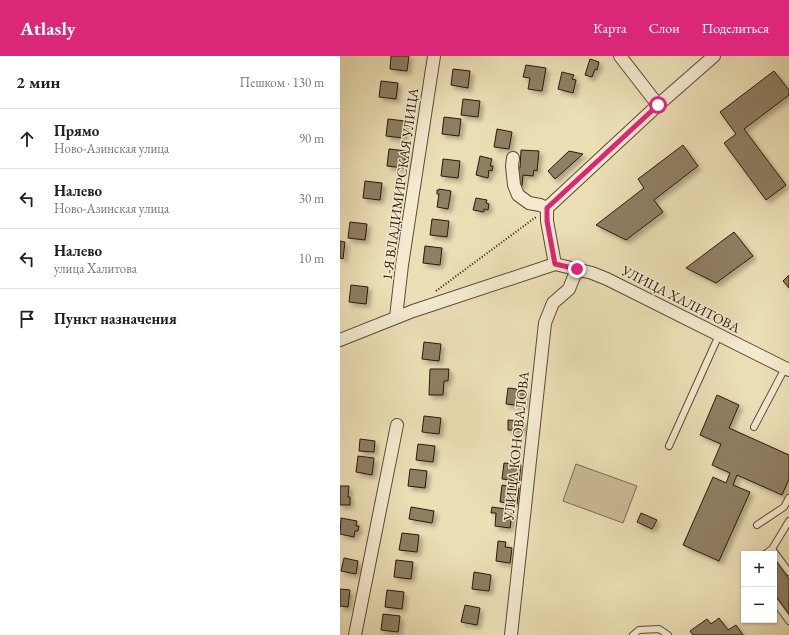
<!DOCTYPE html>
<html lang="ru">
<head>
<meta charset="utf-8">
<style>
  :root { --surface:#fff; --page:#f6f6f6; --text:#202124; --muted:#757577; --line:#e0e0e0; --accent:#db2777 }
  body { margin:0; font-family:"EB Garamond",serif; background:var(--page); color:var(--text) }
  .controls { position:absolute; right:12px; bottom:12px; display:grid; overflow:hidden; border-radius:0px; box-shadow:0 1px 3px #0004 }
  .controls button { width:36px; height:36px; display:grid; place-items:center; padding:0; border:0; border-bottom:1px solid var(--line); background:var(--surface); color:var(--text); font:20px sans-serif }
  .stop { position:absolute; width:12px; height:12px; margin:-9px; border:3px solid #db2777; border-radius:50%; background:#fff }
  .stop.end { background:#db2777; border-color:#fff; box-shadow:0 1px 4px #0008 }
  .list { margin:0; padding:0; list-style:none }
  h2 { display:flex; justify-content:space-between; align-items:center; height:52px; margin:0; padding:0 16px; font-size:17px }
  h2 small { font-size:13px; font-weight:400; color:var(--muted) }
  .list li { display:grid; grid-template-columns:26px 1fr auto; gap:12px; align-items:center; box-sizing:border-box; height:60px; padding:0 16px; border-top:1px solid var(--line) }
  .list b { display:block; font-size:15px; white-space:nowrap }
  .list p { margin:0; font-size:13px; white-space:nowrap; color:var(--muted) }
  .list em { font-size:13px; font-style:normal; color:var(--muted) }
  .icon { flex:none; width:22px; height:22px; fill:none; stroke:currentColor; stroke-width:2; stroke-linecap:round; stroke-linejoin:round }
  .map { position:relative; flex:none; width:449px; height:579px; overflow:hidden }
  header { display:flex; align-items:center; gap:24px; box-sizing:border-box; height:56px; padding:0 20px; background:var(--accent); color:#fff }
  header strong { font-size:19px }
  nav { display:flex; gap:22px; margin-inline-start:auto; font-size:14px }
  main { display:flex }
  aside { flex:1; background:var(--surface) }
  .map>svg:first-child { display:block }
  .green { fill:#cbbd99; stroke:#7b6a52 }
  .building { fill:#8f7f63; stroke:#2b180a; filter:url(#shadow) }
  .lines { fill:none; stroke-linecap:round; stroke-linejoin:round }
  .lane-casing { stroke:#5b4a35; stroke-width:8 }
  .street-casing { stroke:#5b4a35; stroke-width:14 }
  .path { stroke:#2b180a; stroke-width:2; stroke-dasharray:1 2; stroke-linecap:butt }
  .lane { stroke:#f3ead0; stroke-width:6 }
  .street { stroke:#f3ead0; stroke-width:12 }
  .route { stroke:#db2777; stroke-width:5 }
  .labels { text-anchor:middle; stroke-width:3; stroke-linejoin:round; paint-order:stroke }
  .street-label { font-size:14px; fill:#2b180a; stroke:#f3ead0 }
</style>
</head>
<body>
<header>
<strong>Atlasly</strong>
<nav><a>Карта</a><a>Слои</a><a>Поделиться</a></nav>
</header>
<main>
<aside>
<h2>2 мин<small>Пешком · 130 m</small></h2>
<ul class="list">
<li><svg class="icon" aria-label="ahead" viewBox="0 0 24 24"><path d="M12 20V5M6 11l6-6 6 6"/></svg><div><b>Прямо</b><p>Ново-Азинская улица</p></div><em>90 m</em></li>
<li><svg class="icon" aria-label="left" viewBox="0 0 24 24"><path d="M17 20v-9H6M10 6l-5 5 5 5"/></svg><div><b>Налево</b><p>Ново-Азинская улица</p></div><em>30 m</em></li>
<li><svg class="icon" aria-label="left" viewBox="0 0 24 24"><path d="M17 20v-9H6M10 6l-5 5 5 5"/></svg><div><b>Налево</b><p>улица Халитова</p></div><em>10 m</em></li>
<li><svg class="icon" aria-label="arrive" viewBox="0 0 24 24"><path d="M6 21V4h12l-3 4 3 4H6"/></svg><div><b>Пункт назначения</b></div></li>
</ul>
</aside>
<div class="map">
<svg width="449" height="579" viewBox="0 0 449 579">
  <defs>
    <filter id="shadow"><feDropShadow dx="3.5" dy="3.5" stdDeviation="2" flood-color="#0004"/></filter>
  </defs>
  <rect width="100%" height="100%" fill="#ecdfb6"/>
  <filter id="stains"><feTurbulence type="fractalNoise" baseFrequency=".005" numOctaves="4"/><feColorMatrix values="0 0 0 0 .2 0 0 0 0 .09 0 0 0 0 .02 0 0 0 .5 -.17"/></filter>
  <radialGradient id="worn" r=".72"><stop offset=".6" stop-color="#630" stop-opacity="0"/><stop offset="1" stop-color="#630" stop-opacity=".3"/></radialGradient>
  <!-- green -->
  <path class="green" d="M236,408L297,430L283,467L223,445Z"/>
  <!-- building -->
  <path class="building" d="M51,0H69L67,15L50,13Z
    M250,3L259,6L257,14L255,13L252,21L245,19Z
    M186,9L206,12L202,35L188,33L190,22L183,21Z
    M113,13L130,15L128,32L111,29Z
    M434,15L449,34V39L404,73L446,129L426,144L384,87L396,78L380,56Z
    M222,16L234,19L232,23L236,24L233,37L218,33Z
    M41,25L58,27L56,43L39,41Z
    M123,43L140,45L138,61L121,59Z
    M104,61L121,63L119,80L102,78Z
    M48,63L65,65L63,82L46,80Z
    M157,73L172,76L169,93L154,91Z
    M343,89L358,110L314,144L323,156L286,184L256,169L304,132L298,123Z
    M49,93L66,95L64,112L47,110Z
    M181,94L199,95L197,115L194,114L193,120L183,119L182,130L176,129L177,112H180Z
    M229,95L243,98L215,123L208,115Z
    M140,100L152,103L150,110H153L152,115L149,114L148,122L136,119Z
    M103,103L120,105L118,122L101,120Z
    M25,125L42,127L40,144L23,142Z
    M99,133L111,135L108,153L97,151L99,138H97V134H99Z
    M136,142L147,144L146,147L149,148L148,154L144,153V156L133,154Z
    M92,163L109,165L107,181L90,179Z
    M10,166L27,168L25,184L8,182Z
    M394,176L413,200L376,227L346,212Z
    M0,185L5,186L3,203L0,202Z
    M85,190L102,192L100,209L83,207Z
    M449,219V232L443,225Z
    M11,229L28,231L26,248L9,246Z
    M84,286L101,288L99,305L82,303Z
    M90,313H109L108,325H104L103,339H89Z
    M168,332L185,334L183,350L166,348Z
    M377,339L399,349L389,372L449,399V423L442,439L397,419L393,429L410,436L379,505L343,489L373,421L386,427L390,417L372,409L381,388L360,379Z
    M84,360L101,362L99,378L82,376Z
    M168,364L183,365V375L168,374Z
    M20,383L35,385L34,396L19,395Z
    M78,388L95,390L93,406L76,404Z
    M18,400L34,402L32,419L16,416Z
    M164,407L181,409L179,425L162,423Z
    M70,413L87,415L85,432L68,430Z
    M162,429L179,432L177,448L160,446Z
    M0,430H9L8,441H10V449H0Z
    M71,451L94,455L92,467L69,463Z
    M152,451L166,453V458H172L170,472L155,470L156,457H151Z
    M301,457L317,464L312,473L297,466Z
    M1,462L17,465L16,470H19L18,475H15L14,481L0,478Z
    M62,477L79,479L77,496L59,494Z
    M158,485L166,486L165,491L172,492L170,507L156,505Z
    M4,502L18,505L16,518L1,515Z
    M434,502L449,523V558L434,537Z
    M56,504L73,506L71,523L54,521Z
    M134,516L151,519L149,535L132,533Z
    M0,533L10,534L8,551L0,550Z
    M47,534L64,536L62,553L45,551Z
    M125,549L140,552L137,569L121,566Z
    M43,558L60,560L58,576L41,574Z
    M379,562L388,574L396,569L403,579H353L350,575L367,563L371,568Z"/>
  <g class="lines">
    <!-- lane casing -->
    <g class="lane-casing">
      <path id="lane" d="M414,371L445,312
        M329,390L379,279
        M417,469L444,451L449,442
        M432,493L449,465
        M425,498L432,493L449,516
        M434,544L449,565
        M293,579L299,574L319,573L328,579"/>
    </g>
    <!-- street casing -->
    <g class="street-casing">
      <path id="street" d="M280,0L318,49
        M173,102L172,110L174,129L178,139L189,147L200,149L207,152
        M215,208L207,165V152L318,49L374,0
        M215,208L252,217L267,223L449,314
        M56,261L62,209L94,0
        M0,284L73,255L215,208
        M15,579L57,369
        M171,579L205,267L213,247L229,233L237,213"/>
    </g>
    <!-- path -->
    <path class="path" d="M96,235L196,161"/>
    <!-- lane -->
    <use href="#lane" class="lane"/>
    <!-- street -->
    <use href="#street" class="street"/>
  </g>
  <g class="lines">
    <!-- route -->
    <path class="route" d="M237,213L215,208L207,165V152L318,49"/>
  </g>
  <g class="labels">
    <!-- street labels -->
    <g class="street-label">
      <text transform="translate(60 128) rotate(-82)" y="5">1-Я ВЛАДИМИРСКАЯ УЛИЦА</text>
      <text transform="translate(341 243) rotate(27)" y="5">УЛИЦА ХАЛИТОВА</text>
      <text transform="translate(176 390) rotate(-84)" y="5">УЛИЦА КОНОВАЛОВА</text>
    </g>
  </g>
  <rect width="100%" height="100%" filter="url(#stains)"/>
  <rect width="100%" height="100%" fill="url(#worn)"/>
</svg>
<div class="controls">
<button>+</button>
<button>−</button>
</div>
<div class="stop" style="left:318px;top:49px"></div>
<div class="stop end" style="left:237px;top:213px"></div>
</div>
</main>
</body>
</html>
